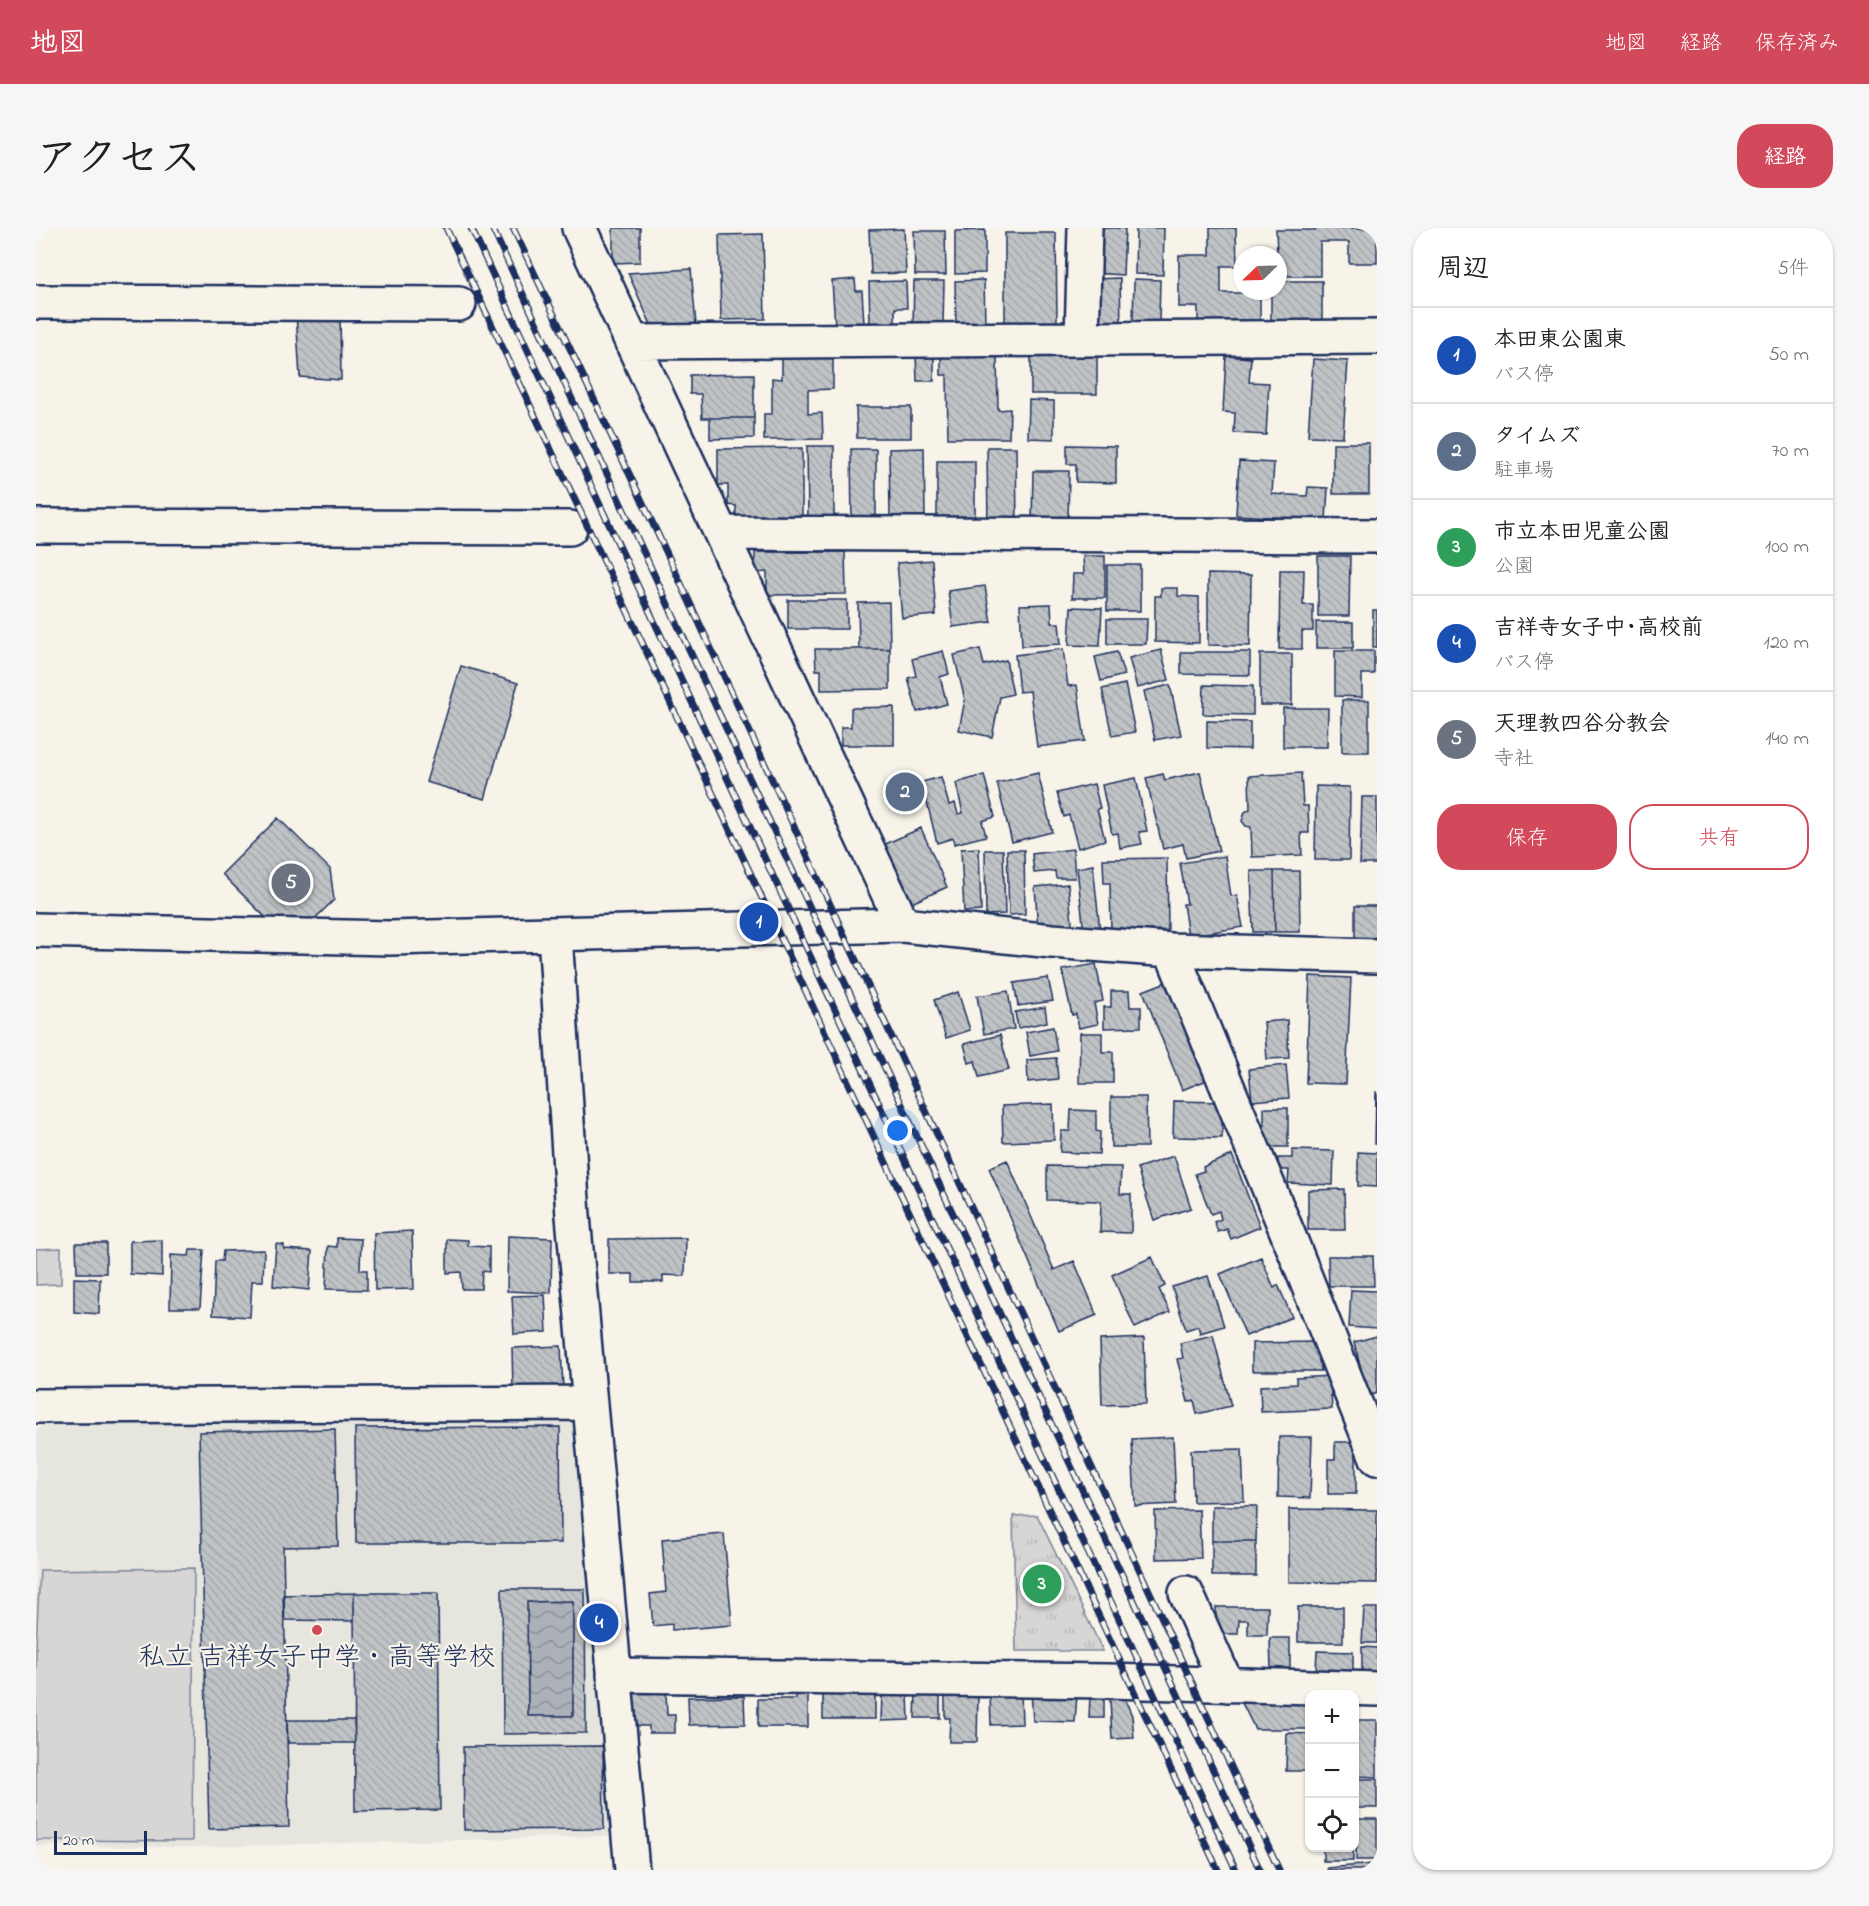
<!DOCTYPE html>
<html lang="ja">
<head>
<meta charset="utf-8">
<style>
  :root { --surface:#fff; --page:#f6f6f6; --text:#202124; --muted:#757577; --line:#e0e0e0; --accent:#d1495b }
  body { margin:0; font-family:"Indie Flower","Klee One",sans-serif; background:var(--page); color:var(--text) }
  .controls { position:absolute; right:18px; bottom:18px; display:grid; overflow:hidden; border-radius:12px; box-shadow:0 2px 4px #0004 }
  .controls button { width:54px; height:54px; display:grid; place-items:center; padding:0; border:0; border-bottom:2px solid var(--line); background:var(--surface); color:var(--text); font:30px sans-serif }
  .compass { position:absolute; left:1197px; top:18px; width:54px; height:54px; border-radius:50%; background:var(--surface); box-shadow:0 2px 4px #0004; rotate:247deg }
  .scale { position:absolute; left:18px; bottom:15px; width:93px; box-sizing:border-box; padding-left:6px; border:3px solid #1b2f5e; border-top:0; font-size:16px; line-height:21px; white-space:nowrap; color:#1b2f5e; -webkit-text-stroke:4px #f7f3e8; paint-order:stroke }
  .you { position:absolute; left:862px; top:903px; width:21px; height:21px; margin:-15px; border:4px solid #fff; border-radius:50%; background:#1a73e8; box-shadow:0 0 0 9px #1a73e833 }
  .badge { display:grid; place-items:center; width:39px; height:39px; border-radius:50%; background:var(--accent); color:#fff; font-size:20px; font-weight:700 }
  .pin { position:absolute; translate:-50% -50%; border:3px solid #fff; box-shadow:0 2px 6px #0006 }
  .list { margin:0; padding:0; list-style:none }
  h2 { display:flex; justify-content:space-between; align-items:center; height:78px; margin:0; padding:0 24px; font-size:26px }
  h2 small { font-size:20px; font-weight:400; color:var(--muted) }
  .list li { display:grid; grid-template-columns:39px 1fr auto; gap:18px; align-items:center; box-sizing:border-box; height:96px; padding:0 24px; border-top:2px solid var(--line) }
  .list b { display:block; font-size:22px; white-space:nowrap }
  .list p { margin:0; font-size:20px; white-space:nowrap; color:var(--muted) }
  .list em { font-size:20px; font-style:normal; color:var(--muted) }
  .actions { display:flex; gap:12px; padding:18px 24px }
  .actions a { flex:1; padding:14px 0; border:2px solid var(--accent); border-radius:24px; text-align:center; font-size:21px; color:var(--accent) }
  .actions .main { background:var(--accent); color:#fff }
  .icon { flex:none; width:33px; height:33px; fill:none; stroke:currentColor; stroke-width:2; stroke-linecap:round; stroke-linejoin:round }
  .map { position:relative; flex:none; width:1341px; height:1642px; overflow:hidden; border-radius:24px }
  header { display:flex; align-items:center; gap:36px; box-sizing:border-box; height:84px; padding:0 30px; background:var(--accent); color:#fff }
  header strong { font-size:28px }
  nav { display:flex; gap:33px; margin-inline-start:auto; font-size:21px }
  .intro { display:flex; align-items:center; justify-content:space-between; box-sizing:border-box; height:144px; padding:0 36px }
  h1 { margin:0; font-size:42px }
  .button { padding:15px 27px; border-radius:24px; background:var(--accent); color:#fff; font-size:21px; font-weight:700 }
  main { display:flex; gap:36px; padding:0 36px }
  aside { flex:1; background:var(--surface); border-radius:24px; box-shadow:0 2px 4px #0004 }
  .map>svg:first-child { display:block }
  .built { fill:#e6e5de }
  .grass { fill:#d7d6d4; stroke:#798299; stroke-width:1.5 }
  .park { fill:url(#park-tufts); stroke:#798299; stroke-width:1.5 }
  .water { fill:url(#water-waves); stroke:#727c95; stroke-width:1.5 }
  .building { fill:url(#building-back-hatch); stroke:#1b2f5e; stroke-width:1.5; fill-rule:evenodd }
  .lines { fill:none; stroke-linecap:round; stroke-linejoin:round }
  .minor-casing { stroke:#1b2f5e; stroke-width:38 }
  .minor { stroke:#f7f3e8; stroke-width:33 }
  .rail-casing { stroke:#1b2f5e; stroke-width:7 }
  .rail { stroke:#f7f3e8; stroke-width:4.5; stroke-dasharray:14; stroke-linecap:butt }
  .poi-dot { fill:#d1495b; stroke:#f7f3e8; stroke-width:2 }
  .labels { text-anchor:middle; stroke-width:4.5; stroke-linejoin:round; paint-order:stroke }
  .poi-label { font-size:27px; fill:#1b2f5e; stroke:#f7f3e8 }
</style>
</head>
<body>
<header>
<strong>地図</strong>
<nav><a>地図</a><a>経路</a><a>保存済み</a></nav>
</header>
<div class="intro"><h1>アクセス</h1><a class="button">経路</a></div>
<main>
<div class="map">
<svg width="1341" height="1642" viewBox="0 0 1341 1642">
  <defs>
    <pattern id="park-tufts" width="24" height="20" patternUnits="userSpaceOnUse" patternTransform="scale(1.5)"><rect width="24" height="20" fill="#d7d6d4"/><path d="M3 7l-1-3M5 7V3M7 7l1-3M15 17l-1-3M17 17v-4M19 17l1-3" fill="none" stroke="#b8b8b8"/></pattern>
    <pattern id="water-waves" width="16" height="10" patternUnits="userSpaceOnUse" patternTransform="scale(1.5)"><rect width="16" height="10" fill="#acb0b9"/><path d="M0 5q4-4 8 0t8 0" fill="none" stroke="#8b909a"/></pattern>
    <pattern id="building-back-hatch" width="6" height="6" patternUnits="userSpaceOnUse" patternTransform="scale(1.5)"><rect width="6" height="6" fill="#c0c3c5"/><path d="M-1 5l2 2M0 0l6 6M5-1l2 2" fill="none" stroke="#a4a8ac"/></pattern>
  </defs>
  <rect width="100%" height="100%" fill="#f7f3e8"/>
  <filter id="ink" filterUnits="userSpaceOnUse"><feTurbulence type="fractalNoise" baseFrequency=".0167" numOctaves="2"/><feDisplacementMap in="SourceGraphic" scale="12" xChannelSelector="R" yChannelSelector="G"/><feConvolveMatrix kernelMatrix="1 2 1 2 8 2 1 2 1" color-interpolation-filters="sRGB"/></filter>
  <g filter="url(#ink)">
    <!-- built -->
    <path class="built" d="M533,1184L543,1194L578,1600L572,1608L160,1619L0,1618V1204L11,1190Z"/>
    <!-- grass -->
    <path class="grass" d="M25,1020V1056L0,1057V1021Z
      M158,1340L156,1613L0,1612V1417L4,1342Z"/>
    <!-- park -->
    <path class="park" d="M1001,1287L1067,1423H980L977,1288Z"/>
    <!-- water -->
    <path class="water" d="M537,1373V1488H492L491,1374Z"/>
    <!-- building -->
    <path class="building" d="M577,0H604V34L577,35Z
      M1057,0H1089L1087,47L1056,45Z
      M1100,0H1128L1127,47L1099,46Z
      M1174,0H1200L1201,38H1185V65H1224V100H1162V79H1143V27H1174Z
      M1279,0H1341V35H1313V14H1284V48H1242L1240,2H1279Z
      M868,1L870,45L835,46L833,2Z
      M949,2V45L919,46V3Z
      M878,3H909L910,47H879Z
      M969,5H1020L1021,94H969Z
      M727,6L729,91L685,92L683,7Z
      M655,41L660,97L616,99L592,45Z
      M1084,50L1085,98H1056L1055,51Z
      M819,51L820,63H826L828,96L799,98L796,53Z
      M1098,51L1124,52L1123,94L1097,93Z
      M948,52L949,96L920,97L919,53Z
      M870,53L871,80H859V96L834,97L833,54Z
      M878,53H908L907,97H877Z
      M1242,53H1286V99H1235V63H1242Z
      M304,83L305,152L264,149L260,85Z
      M880,126H898V153H881Z
      M746,127H797V161L772,162V186L786,185L787,211L728,212V186H736V150L746,151Z
      M995,128H1061V166H995Z
      M1190,128L1215,130L1213,154L1233,155L1230,207L1198,205L1199,185L1187,184Z
      M905,129H961L962,182L974,181L973,210H912L911,147H905Z
      M1277,131L1312,133L1307,209L1272,208Z
      M718,146V190H666L665,166H654V147Z
      M993,172L1018,173V211L992,210Z
      M820,179H875V210H821Z
      M674,190H718V210L674,211Z
      M1297,215H1333V266H1297Z
      M1031,217L1080,218V255L1040,254V236H1031Z
      M771,218H798V294H772Z
      M951,219H980L981,299L952,300Z
      M766,220V297L700,298V278L692,277V257H682V221Z
      M888,220L889,289H854L853,221Z
      M815,221H840V296H816Z
      M901,233H939V296L901,297Z
      M1203,233L1238,235L1236,266L1271,268L1272,259L1292,260L1290,292L1200,287Z
      M997,243H1033L1032,296H996Z
      M719,324H809L810,366L731,367V344L719,345Z
      M1047,328H1069V370H1036L1037,346H1048Z
      M1282,328H1314L1313,388H1282Z
      M896,332L900,387L866,390L861,335Z
      M1071,337H1104V383H1071Z
      M1244,342H1268L1267,377H1277V403H1266V421H1243Z
      M1172,346L1215,347L1214,418L1172,417Z
      M949,358L955,394L917,399L912,363Z
      M1125,360H1142V368L1163,369V415L1119,414V368H1125Z
      M752,372H811V401H752Z
      M853,374L854,421H823L822,375Z
      M1015,376L1016,395H1023L1025,416L986,418L984,377Z
      M1035,379L1066,380L1064,418L1033,417Z
      M1337,382H1341V419H1337Z
      M1071,391H1111L1110,416H1071Z
      M1280,394H1317V420H1280Z
      M779,421H854V461L785,462V442H780Z
      M944,421L948,437L970,432L977,466L964,469L956,509L923,502L929,472L918,427Z
      M1027,421L1032,458L1041,457L1049,513L1001,519L994,463L983,464L979,427Z
      M1125,422L1133,452L1101,460L1093,430Z
      M907,423L913,446L904,449L911,476L881,484L872,450L880,448L876,431Z
      M1299,423H1338V446H1326V469L1299,468Z
      M1081,424L1088,447L1065,453L1059,429Z
      M1145,424H1214V447L1145,446Z
      M1224,426H1256V477H1224Z
      M425,438L482,455L449,571L390,554Z
      M1089,456L1099,504L1076,508L1066,461Z
      M1134,457L1145,507L1119,512L1108,463Z
      M1168,457L1217,458V487L1167,486Z
      M1306,472H1333V524H1306Z
      M858,479V517H805V499H815V480Z
      M1247,480H1292L1291,519H1247Z
      M1171,493L1214,494V521L1171,520Z
      M1164,544L1183,623L1150,630L1147,616L1127,621L1110,550L1127,546L1129,552Z
      M1002,545L1016,604L976,614L961,555Z
      M1265,545L1267,578H1272L1273,605H1265L1266,627L1216,629L1215,599L1210,598L1206,593L1209,584L1214,581L1213,548Z
      M948,547L959,589L946,593L950,608L918,616L917,610L901,615L886,554L905,549L913,577L919,575L922,586L927,585L920,555Z
      M1100,550L1111,603L1103,604L1106,616L1084,620L1082,605L1076,606L1066,557Z
      M1058,556L1064,580L1061,581L1069,612L1042,620L1033,587L1028,589L1021,565Z
      M1280,558L1314,559L1313,632H1279Z
      M1326,569H1341V636H1324Z
      M242,590L294,641L298,672L267,702L241,701L186,646Z
      M885,600L911,659L869,678L843,619Z
      M943,620L945,683L928,684L925,621Z
      M1037,621L1039,650H1020L1019,643L998,645L996,626Z
      M949,622H967L969,686L950,687Z
      M971,622H988L989,686L973,687Z
      M1189,628L1195,668L1201,667L1207,699L1152,708L1147,676H1151L1144,635Z
      M1131,630L1132,702L1075,703L1074,655H1068L1067,631Z
      M1057,637L1064,703L1048,705L1041,640Z
      M1215,643H1238L1239,704H1217Z
      M1238,643H1263L1264,704H1239Z
      M1032,656L1037,704L1002,702L999,659Z
      M1319,678H1341V713H1319Z
      M1060,736L1067,773L1058,775L1062,796L1043,800L1040,786L1036,787L1026,742Z
      M1274,748L1315,750L1310,856L1270,855Z
      M1012,750L1017,773L982,778L978,755Z
      M1138,751L1176,850L1146,862L1107,763Z
      M972,763L978,801L948,806L941,768Z
      M1075,763H1093L1094,779H1105V799L1068,800V779H1075Z
      M922,764L934,802L910,810L898,772Z
      M1009,779L1011,794L982,800L979,784Z
      M1251,792L1253,830L1231,831L1228,794Z
      M1017,799L1021,823L994,828L990,804Z
      M1044,805H1066V824H1077V855H1043Z
      M964,807L973,842L943,849L939,833L933,835L928,816Z
      M1020,830L1022,851L992,854L991,832Z
      M1250,837L1253,870L1216,873L1213,841Z
      M1340,864H1341V916H1339Z
      M1075,869H1110L1111,919H1075Z
      M1138,873L1186,874V910L1137,909Z
      M1017,876L1018,912L967,914L966,878Z
      M1228,880H1252V919H1228Z
      M1035,882L1060,883V903L1064,904L1063,926L1024,924L1025,903H1034Z
      M1256,922L1298,923L1297,957L1252,955L1253,942H1242V930H1256Z
      M1322,924L1341,925V959L1322,958Z
      M1196,927L1224,999L1195,1011L1191,1001L1182,1004L1178,994L1185,991L1183,983L1175,986L1159,946L1168,943L1167,939Z
      M1138,928L1155,980L1118,992L1101,940Z
      M971,932L1018,1042L1038,1033L1061,1087L1023,1103L953,940Z
      M1011,938L1085,939L1084,966H1095V1005L1064,1004L1065,973L1011,972Z
      M1308,961L1309,1002H1272V962Z
      M376,1003L378,1061L339,1062L338,1005Z
      M472,1008L516,1010L515,1065L471,1063Z
      M301,1010L325,1011L324,1042H331V1062L290,1061L292,1018L301,1019Z
      M650,1010L649,1048L627,1047V1054H597V1046H573V1011Z
      M411,1011L432,1012V1018L453,1019V1044L446,1043L445,1061H426L425,1044L411,1045Z
      M126,1012V1048L94,1046V1013Z
      M40,1015H70V1045H41Z
      M240,1016L248,1017V1021L276,1023L273,1062L237,1058Z
      M154,1022H168L164,1080H134L135,1027L153,1028Z
      M228,1022L227,1053H216L214,1089L177,1087L179,1033H186L187,1023Z
      M1292,1028H1337L1338,1058H1293Z
      M1116,1029L1129,1058L1123,1061L1134,1084L1099,1100L1076,1047Z
      M1225,1029L1238,1060L1242,1057L1256,1089L1210,1108L1184,1046Z
      M1172,1048L1188,1098L1164,1105L1162,1098L1150,1102L1136,1059Z
      M38,1050L64,1051L63,1086L38,1084Z
      M1315,1062L1341,1063V1101L1313,1099Z
      M509,1067L511,1104L478,1106L476,1068Z
      M1177,1107L1195,1178L1161,1186L1158,1172L1152,1174L1141,1131L1147,1130L1144,1115Z
      M1341,1108V1165L1332,1168L1318,1114Z
      M1108,1110L1110,1176L1066,1177L1064,1112Z
      M1285,1114V1143H1216V1115Z
      M525,1118L527,1161L477,1162L476,1120Z
      M1294,1148L1296,1181L1225,1184L1224,1158L1260,1156V1150Z
      M524,1199L525,1315H320L319,1200Z
      M299,1201L302,1318L247,1319L253,1599L173,1601L163,1204Z
      M1137,1209L1140,1276L1099,1278L1096,1211Z
      M1243,1209H1276L1274,1270L1242,1269Z
      M1299,1214H1320V1266H1292V1231H1299Z
      M1206,1221L1208,1273L1157,1274L1155,1222Z
      M1176,1278H1221L1220,1313H1176Z
      M1253,1281L1341,1282V1355L1253,1354Z
      M1163,1282L1165,1330L1120,1331L1119,1283Z
      M688,1306L696,1397L636,1402V1396L617,1398L614,1366L630,1364L626,1311Z
      M1176,1313H1220V1348H1176Z
      M466,1361H549L550,1505L467,1506ZM537,1373V1488H492L491,1374Z
      M318,1365V1393L248,1392L247,1367Z
      M318,1365H402L404,1582L319,1583Z
      M1180,1379H1232L1231,1407H1212V1392H1203L1202,1406H1180Z
      M1262,1379H1307V1414H1262Z
      M1328,1380H1341V1415H1326Z
      M1234,1410H1254V1442H1235Z
      M1326,1419L1341,1420V1446H1326Z
      M1281,1423L1317,1424V1443L1280,1442Z
      M595,1463H630L631,1487H639V1505H613V1498H597Z
      M904,1463V1490H879L880,1465Z
      M995,1464L1041,1466L1039,1494L997,1493Z
      M787,1465H839V1491H787Z
      M846,1466H872L873,1492L845,1493Z
      M909,1466H942L941,1514H913L914,1490H909Z
      M954,1466H985L986,1496L955,1497Z
      M760,1467H772V1499H722V1471H760Z
      M708,1468L709,1496L653,1497L652,1469Z
      M1054,1468H1068V1490H1053Z
      M1274,1468V1501H1219L1205,1473Z
      M1074,1471H1089L1096,1488L1098,1510L1076,1511Z
      M251,1492H318L319,1515H252Z
      M1318,1492H1341V1549L1318,1548Z
      M1251,1505L1274,1506V1543H1250Z
      M567,1518L568,1601L428,1602L427,1519Z
      M1318,1551H1341V1580H1318Z
      M1321,1591H1341V1632H1320Z
      M1287,1620H1317V1633H1287Z
      M1337,1636V1642H1291V1640Z"/>
    <g class="lines">
      <!-- minor casing -->
      <g class="minor-casing">
        <path id="minor" d="M543,0L867,697
          M0,74L423,76
          M1046,111L1049,0
          M598,114L1341,109
          M0,298L534,300
          M685,305L1341,308
          M0,702L354,710L867,697L1016,713L1135,722L1341,728
          M519,706L537,988L596,1642
          M1135,722L1256,1016L1341,1230
          M0,1178L553,1175
          M1150,1365L1191,1457
          M578,1447L1073,1453L1341,1461"/>
      </g>
      <!-- minor -->
      <use href="#minor" class="minor"/>
      <!-- rail casing -->
      <g class="rail-casing">
        <path id="rail" d="M410,0L565,327L1182,1642
          M435,0L1200,1642
          M456,0L1224,1642
          M477,0L634,332L1243,1642"/>
      </g>
      <!-- rail -->
      <use href="#rail" class="rail"/>
    </g>
  </g>
  <!-- markers -->
  <circle class="poi-dot" cx="281" cy="1402" r="6"/>
  <g class="labels">
    <!-- poi labels -->
    <g class="poi-label">
      <text x="281" y="1437">私立 吉祥女子中学・高等学校</text>
    </g>
  </g>
</svg>
<div class="controls">
<button>+</button>
<button>−</button>
<button><svg class="icon" aria-label="locate" viewBox="0 0 24 24"><circle cx="12" cy="12" r="6"/><path d="M12 2v4M12 18v4M2 12h4M18 12h4"/></svg></button>
</div>
<svg class="compass" viewBox="-18 -18 36 36"><path d="M0-13l5 13h-10z" fill="#e53935"/><path d="M0 13l5-13h-10z" fill="#757577"/></svg>
<div class="scale">20 m</div>
<div class="you"></div>
<div class="pin badge" style="left:723px;top:694px;background:#1a4fb4">1</div>
<div class="pin badge" style="left:869px;top:564px;background:#5c6f8a">2</div>
<div class="pin badge" style="left:1006px;top:1356px;background:#2e9e5b">3</div>
<div class="pin badge" style="left:563px;top:1395px;background:#1a4fb4">4</div>
<div class="pin badge" style="left:255px;top:655px;background:#6b7280">5</div>
</div>
<aside>
<h2>周辺<small>5件</small></h2>
<ul class="list">
<li><span class="badge" style="background:#1a4fb4">1</span><div><b>本田東公園東</b><p>バス停</p></div><em>50 m</em></li>
<li><span class="badge" style="background:#5c6f8a">2</span><div><b>タイムズ</b><p>駐車場</p></div><em>70 m</em></li>
<li><span class="badge" style="background:#2e9e5b">3</span><div><b>市立本田児童公園</b><p>公園</p></div><em>100 m</em></li>
<li><span class="badge" style="background:#1a4fb4">4</span><div><b>吉祥寺女子中･高校前</b><p>バス停</p></div><em>120 m</em></li>
<li><span class="badge" style="background:#6b7280">5</span><div><b>天理教四谷分教会</b><p>寺社</p></div><em>140 m</em></li>
</ul>
<div class="actions"><a class="main">保存</a><a>共有</a></div>
</aside>
</main>
</body>
</html>
